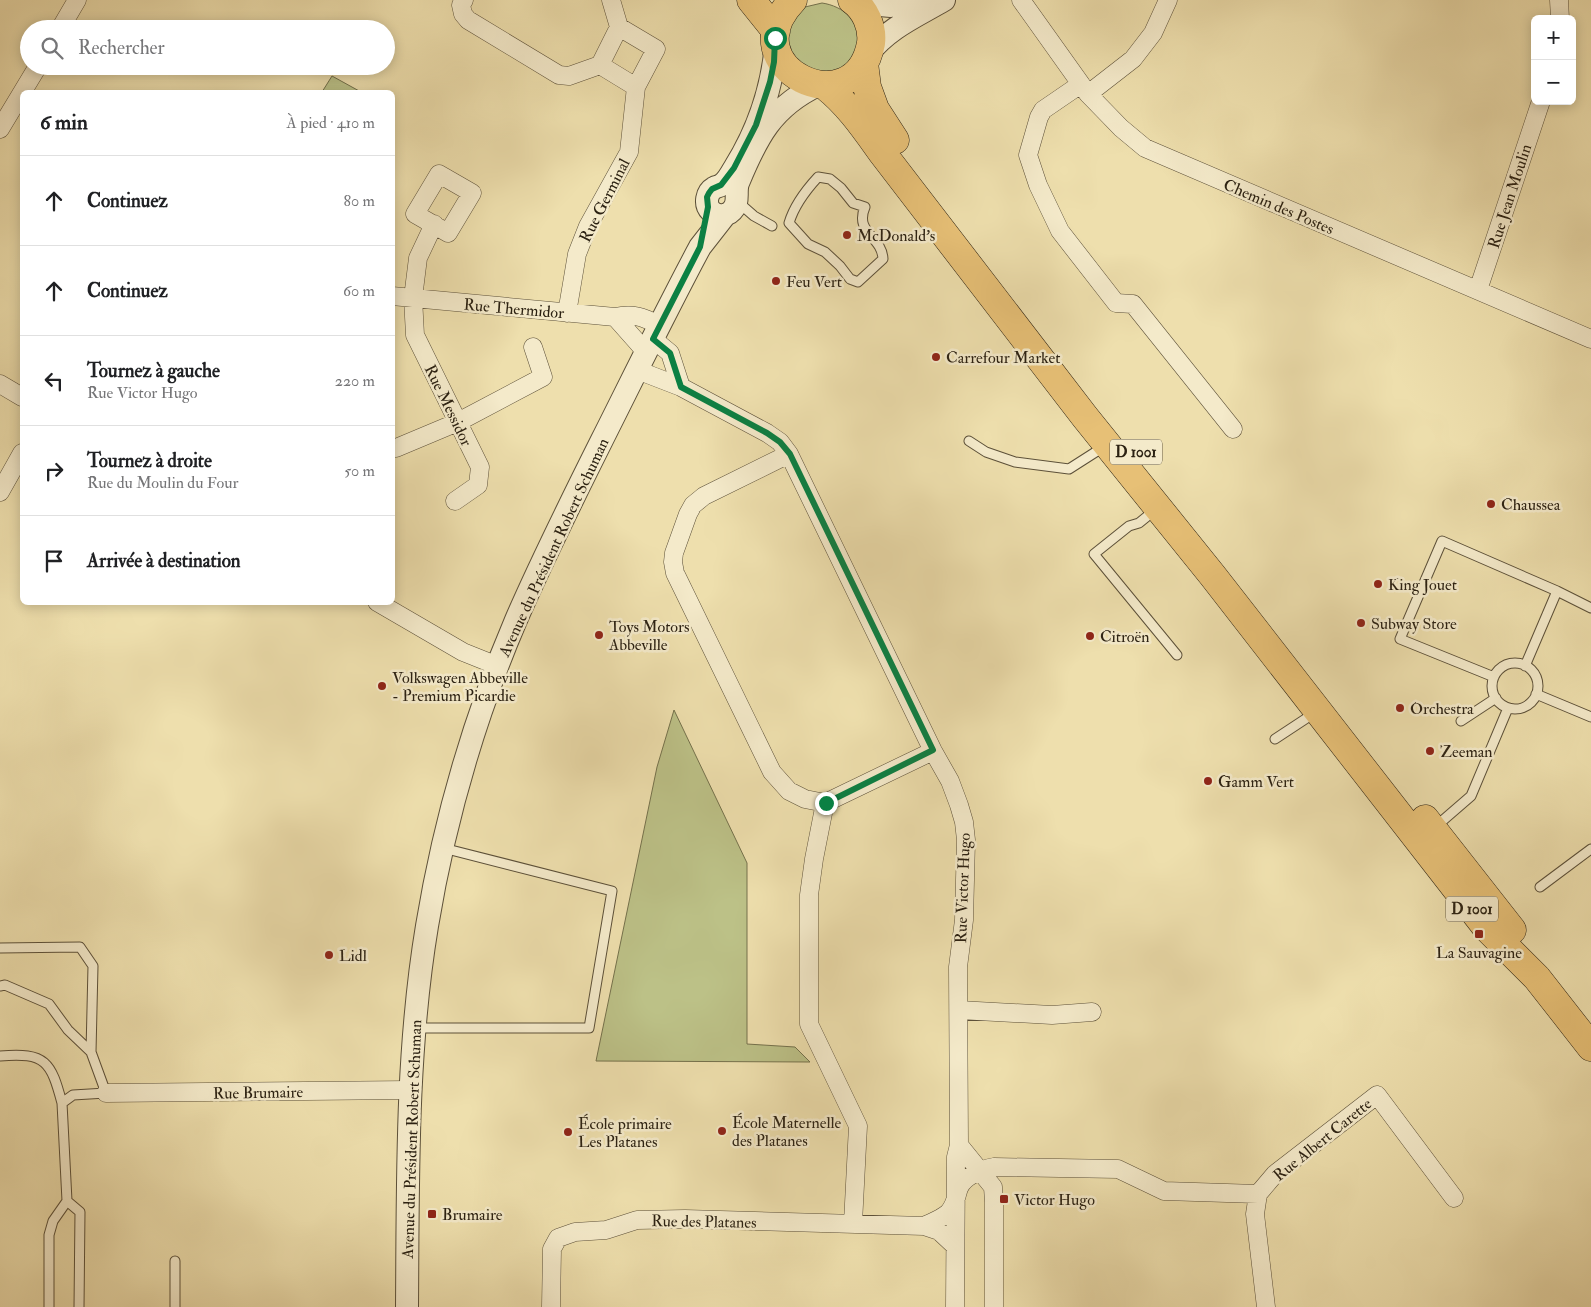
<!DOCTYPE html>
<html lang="fr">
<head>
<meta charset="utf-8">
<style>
  :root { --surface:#fff; --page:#f6f6f6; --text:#202124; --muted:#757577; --line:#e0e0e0 }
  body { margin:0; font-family:"IM FELL Double Pica",serif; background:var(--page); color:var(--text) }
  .controls { position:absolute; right:15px; top:15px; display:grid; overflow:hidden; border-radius:8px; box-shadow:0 2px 12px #0003 }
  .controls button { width:45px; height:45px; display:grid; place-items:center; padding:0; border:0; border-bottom:1px solid var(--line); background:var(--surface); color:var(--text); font:25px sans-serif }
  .stop { position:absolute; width:15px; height:15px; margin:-11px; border:4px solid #0b8043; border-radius:50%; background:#fff }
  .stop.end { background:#0b8043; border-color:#fff; box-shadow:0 1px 5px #0008 }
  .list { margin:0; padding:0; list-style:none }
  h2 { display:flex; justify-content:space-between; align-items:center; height:65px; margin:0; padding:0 20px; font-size:21px }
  h2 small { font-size:16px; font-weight:400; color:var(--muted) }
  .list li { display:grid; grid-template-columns:32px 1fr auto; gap:15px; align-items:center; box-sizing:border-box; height:90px; padding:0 20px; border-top:1px solid var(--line) }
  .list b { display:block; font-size:19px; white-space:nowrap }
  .list p { margin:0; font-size:16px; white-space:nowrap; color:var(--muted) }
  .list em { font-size:16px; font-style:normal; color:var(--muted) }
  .icon { flex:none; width:28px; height:28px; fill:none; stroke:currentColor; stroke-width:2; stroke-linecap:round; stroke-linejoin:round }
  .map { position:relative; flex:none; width:1591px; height:1307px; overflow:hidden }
  .search { position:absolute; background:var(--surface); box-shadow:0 2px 12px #0003; left:20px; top:20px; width:375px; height:55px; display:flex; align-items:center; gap:12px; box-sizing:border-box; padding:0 18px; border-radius:28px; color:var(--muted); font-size:19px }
  .panel { position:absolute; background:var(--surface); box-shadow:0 2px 12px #0003; left:20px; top:90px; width:375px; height:515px; border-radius:8px }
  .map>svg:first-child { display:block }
  .green { fill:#bcc187; stroke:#74714c }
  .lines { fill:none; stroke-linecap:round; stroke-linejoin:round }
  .service-casing { stroke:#5c5039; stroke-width:11 }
  .minor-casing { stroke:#5c5039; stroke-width:19 }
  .tertiary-casing { stroke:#5c5039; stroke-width:24 }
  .primary-casing { stroke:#2b2112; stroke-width:29 }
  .service { stroke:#f4eaca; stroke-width:9 }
  .minor { stroke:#f4eaca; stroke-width:18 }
  .tertiary { stroke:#f4eaca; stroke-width:22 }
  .primary { stroke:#e7c076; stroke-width:28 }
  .route { stroke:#0b8043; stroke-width:6 }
  .poi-dot { fill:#8f2418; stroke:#f4eaca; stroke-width:2 }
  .labels { text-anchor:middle; stroke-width:5; stroke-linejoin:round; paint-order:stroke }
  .shield { fill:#f4eaca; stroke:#675d49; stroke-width:1 }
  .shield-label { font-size:15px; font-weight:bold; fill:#2b2112 }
  .street-label { font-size:16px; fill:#2b2112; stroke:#f4eaca }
  .poi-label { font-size:16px; fill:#2b2112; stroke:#f4eaca; text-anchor:start }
</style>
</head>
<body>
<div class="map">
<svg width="1591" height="1307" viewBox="0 0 1591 1307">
  <rect width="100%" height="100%" fill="#eedfad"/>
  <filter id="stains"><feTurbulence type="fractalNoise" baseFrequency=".004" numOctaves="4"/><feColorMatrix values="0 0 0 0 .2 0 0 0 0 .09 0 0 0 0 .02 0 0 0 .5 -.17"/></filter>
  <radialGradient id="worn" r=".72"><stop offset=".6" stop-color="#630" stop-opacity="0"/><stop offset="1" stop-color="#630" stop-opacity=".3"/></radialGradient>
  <!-- green -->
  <path class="green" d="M822,3C843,6 863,22 859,46C857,53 848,63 844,69L809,74L786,46V37L797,13L805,7Z
    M332,76L361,92H322Z
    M674,710L747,863V1044L795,1047L810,1062L596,1061L657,767Z"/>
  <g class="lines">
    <!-- service casing -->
    <g class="service-casing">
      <path id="service" d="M818,177L830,179L841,188L853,203L865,207C854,233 882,236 883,259L858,282L850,279L840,266L825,252L808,244L789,223C794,206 806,190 818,177Z
        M738,202L754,216L772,226
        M969,441L986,452L1015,462L1069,469L1105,446
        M1155,510L1139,523L1129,526L1094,554L1177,655
        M1492 686a23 23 0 1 1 46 0a23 23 0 1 1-46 0Z
        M1525,666L1557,591
        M1494,677L1400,639L1442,541L1557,591L1591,608
        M1536,694L1591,717
        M1461,721L1496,698
        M1275,739L1316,712
        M1434,828L1471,796L1508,708
        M1540,887L1591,849
        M0,948L80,947L93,966L91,1052L106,1093L73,1095L62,1103L67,1201L53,1221L49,1235V1307
        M0,986L5,985L49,1004L68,1030L91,1052
        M414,1028H589L612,891L443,848
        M0,1056C46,1052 51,1062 62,1103
        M67,1201L80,1212L79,1307
        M175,1307V1261"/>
    </g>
    <!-- minor casing -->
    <g class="minor-casing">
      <path id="minor" d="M464,0L461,5L463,14L468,20L559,75L569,76L600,65L619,27L611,0
        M1021,0L1088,94L1121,128L1145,148L1591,339
        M1559,0L1560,19
        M60,29L77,0
        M600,65L636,87L656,49L619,27
        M1081,84L1043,110L1039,117L1028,155L1038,185L1060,231L1116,303L1133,304L1233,429
        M1088,94L1133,59L1153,33L1168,0
        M0,129L38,66
        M439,174L472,193L448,233L415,214Z
        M434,224L418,258L413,298L415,335L480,467L478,485L455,501
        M1478,290L1541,101
        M392,296L615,317C633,313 643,317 659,325
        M567,313L577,254L588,226L629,152L636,87
        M615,317L646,352
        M653,339L670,353L681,387
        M637,370L681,387L767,433L780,442L789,454L933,751L950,781L959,805L964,822L966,840L964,920L958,967L959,1145L956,1157L955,1307
        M0,384L22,397
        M392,448H396L458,422L543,377L533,347
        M789,454L704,496L693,505L688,514L674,553L673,562L675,573L772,772L789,791L805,799L825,803L933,751
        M0,492L22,453
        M377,602L463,652L498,666
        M825,803L814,859L809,895V1024L858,1126L853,1223
        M959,1010L1052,1015L1092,1012
        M106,1093L410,1090
        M959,1145L993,1187L994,1202V1307
        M924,1226C932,1222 941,1219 948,1213C955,1206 956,1197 959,1188C964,1176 982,1169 994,1167L1118,1169L1164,1191L1258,1194
        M551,1307L552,1249L558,1238L575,1232L606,1230L637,1220L685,1219L924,1226L939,1231L955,1246
        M1266,1307L1255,1214L1258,1194L1275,1174L1377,1095L1454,1198"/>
    </g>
    <!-- tertiary casing -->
    <g class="tertiary-casing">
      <path id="tertiary" d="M857,3L891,6L911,0
        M776,45C772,88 758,130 735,167C732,172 727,182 721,185C719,187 717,186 714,188C707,192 704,204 711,211C718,218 729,216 734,208C739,201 735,191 738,183C757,137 772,107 818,85
        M868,54C888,28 917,16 944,0
        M407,1307C408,1180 406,1052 427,926C444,823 475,716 516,620C545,553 578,488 611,422C640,364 669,305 700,247L725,215"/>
    </g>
    <!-- primary casing -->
    <g class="primary-casing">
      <path id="primary" d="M751,0L776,31
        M793,0C728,68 856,128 871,43C873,27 865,9 852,0
        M864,63L867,87L875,109L895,140
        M825,86C849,105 865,129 883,154L1085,417L1213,576L1486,927L1537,978L1591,1047
        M1425,819L1512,930"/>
    </g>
    <!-- service -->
    <use href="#service" class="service"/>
    <!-- minor -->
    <use href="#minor" class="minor"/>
    <!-- tertiary -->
    <use href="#tertiary" class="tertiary"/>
    <!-- primary -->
    <use href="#primary" class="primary"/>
  </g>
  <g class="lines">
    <!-- route -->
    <path class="route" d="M775,38L774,62L770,82L756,125L734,168L721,185L712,189L709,193L707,197L708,207L700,247L653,339L670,353L681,387L767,433L780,442L790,454L933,750L826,803"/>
  </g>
  <!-- markers -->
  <g class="poi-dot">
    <circle cx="847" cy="235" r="5"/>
    <circle cx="776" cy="281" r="5"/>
    <circle cx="936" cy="357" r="5"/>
    <circle cx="1491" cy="504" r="5"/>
    <circle cx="1378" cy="584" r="5"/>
    <circle cx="1361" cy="623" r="5"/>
    <circle cx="599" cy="635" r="5"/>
    <circle cx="1090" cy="636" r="5"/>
    <circle cx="382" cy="686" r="5"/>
    <circle cx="1400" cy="708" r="5"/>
    <circle cx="1430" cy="751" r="5"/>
    <circle cx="1208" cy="781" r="5"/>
    <rect x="1474" y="929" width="10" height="10" rx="2.5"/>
    <circle cx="329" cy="955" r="5"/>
    <circle cx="722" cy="1131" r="5"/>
    <circle cx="568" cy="1132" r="5"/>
    <rect x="999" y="1194" width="10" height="10" rx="2.5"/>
    <rect x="427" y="1209" width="10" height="10" rx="2.5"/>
  </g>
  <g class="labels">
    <!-- shield labels -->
    <g class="shield">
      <rect x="1110" y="439.5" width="52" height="25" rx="4"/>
      <rect x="1446" y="896.5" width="52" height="25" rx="4"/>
    </g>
    <g class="shield-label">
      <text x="1136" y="457">D 1001</text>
      <text x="1472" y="914">D 1001</text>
    </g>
    <!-- street labels -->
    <g class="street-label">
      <text transform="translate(1509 196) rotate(-72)" y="6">Rue Jean Moulin</text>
      <text transform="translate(604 200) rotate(-63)" y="6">Rue Germinal</text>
      <text transform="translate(1279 206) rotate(23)" y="6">Chemin des Postes</text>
      <text transform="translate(514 308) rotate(5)" y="6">Rue Thermidor</text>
      <text transform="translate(449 405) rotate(64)" y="6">Rue Messidor</text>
      <text transform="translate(553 547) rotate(-65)" y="6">Avenue du Président Robert Schuman</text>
      <text transform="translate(962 888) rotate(-88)" y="6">Rue Victor Hugo</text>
      <text transform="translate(258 1092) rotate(-1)" y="6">Rue Brumaire</text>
      <text transform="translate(411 1139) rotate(-88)" y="6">Avenue du Président Robert Schuman</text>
      <text transform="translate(1322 1139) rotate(-39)" y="6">Rue Albert Carette</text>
      <text transform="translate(704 1221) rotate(1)" y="6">Rue des Platanes</text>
    </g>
    <!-- poi labels -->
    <g class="poi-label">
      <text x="857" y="241">McDonald's</text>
      <text x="786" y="287">Feu Vert</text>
      <text x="946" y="363">Carrefour Market</text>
      <text x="1501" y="510">Chaussea</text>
      <text x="1388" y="590">King Jouet</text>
      <text x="1371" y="629">Subway Store</text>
      <text x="609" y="632">Toys Motors<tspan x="609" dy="18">Abbeville</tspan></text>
      <text x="1100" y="642">Citroën</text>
      <text x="392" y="683">Volkswagen Abbeville<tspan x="392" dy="18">- Premium Picardie</tspan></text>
      <text x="1410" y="714">Orchestra</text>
      <text x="1440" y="757">Zeeman</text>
      <text x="1218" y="787">Gamm Vert</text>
      <text x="1479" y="958" text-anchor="middle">La Sauvagine</text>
      <text x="339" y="961">Lidl</text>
      <text x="732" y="1128">École Maternelle<tspan x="732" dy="18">des Platanes</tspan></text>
      <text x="578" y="1129">École primaire<tspan x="578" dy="18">Les Platanes</tspan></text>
      <text x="1014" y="1205">Victor Hugo</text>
      <text x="442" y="1220">Brumaire</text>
    </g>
  </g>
  <rect width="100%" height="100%" filter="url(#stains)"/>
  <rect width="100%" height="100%" fill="url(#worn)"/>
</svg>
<div class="controls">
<button>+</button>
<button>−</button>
</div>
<div class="stop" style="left:775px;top:38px"></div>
<div class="stop end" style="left:826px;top:803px"></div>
<div class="search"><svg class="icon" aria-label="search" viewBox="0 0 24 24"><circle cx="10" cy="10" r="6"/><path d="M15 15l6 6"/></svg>Rechercher</div>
<section class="panel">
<h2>6 min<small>À pied · 410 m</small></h2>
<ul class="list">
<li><svg class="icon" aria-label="ahead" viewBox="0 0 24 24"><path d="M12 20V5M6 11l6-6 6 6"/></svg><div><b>Continuez</b></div><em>80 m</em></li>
<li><svg class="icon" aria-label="ahead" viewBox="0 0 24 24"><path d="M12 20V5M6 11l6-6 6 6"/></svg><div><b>Continuez</b></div><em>60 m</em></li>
<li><svg class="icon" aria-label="left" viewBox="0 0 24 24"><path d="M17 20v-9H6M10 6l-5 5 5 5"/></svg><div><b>Tournez à gauche</b><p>Rue Victor Hugo</p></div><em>220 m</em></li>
<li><svg class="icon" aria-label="right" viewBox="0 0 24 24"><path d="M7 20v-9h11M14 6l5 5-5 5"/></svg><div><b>Tournez à droite</b><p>Rue du Moulin du Four</p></div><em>50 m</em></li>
<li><svg class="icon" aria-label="arrive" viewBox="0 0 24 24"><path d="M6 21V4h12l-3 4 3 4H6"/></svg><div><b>Arrivée à destination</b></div></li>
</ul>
</section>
</div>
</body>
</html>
